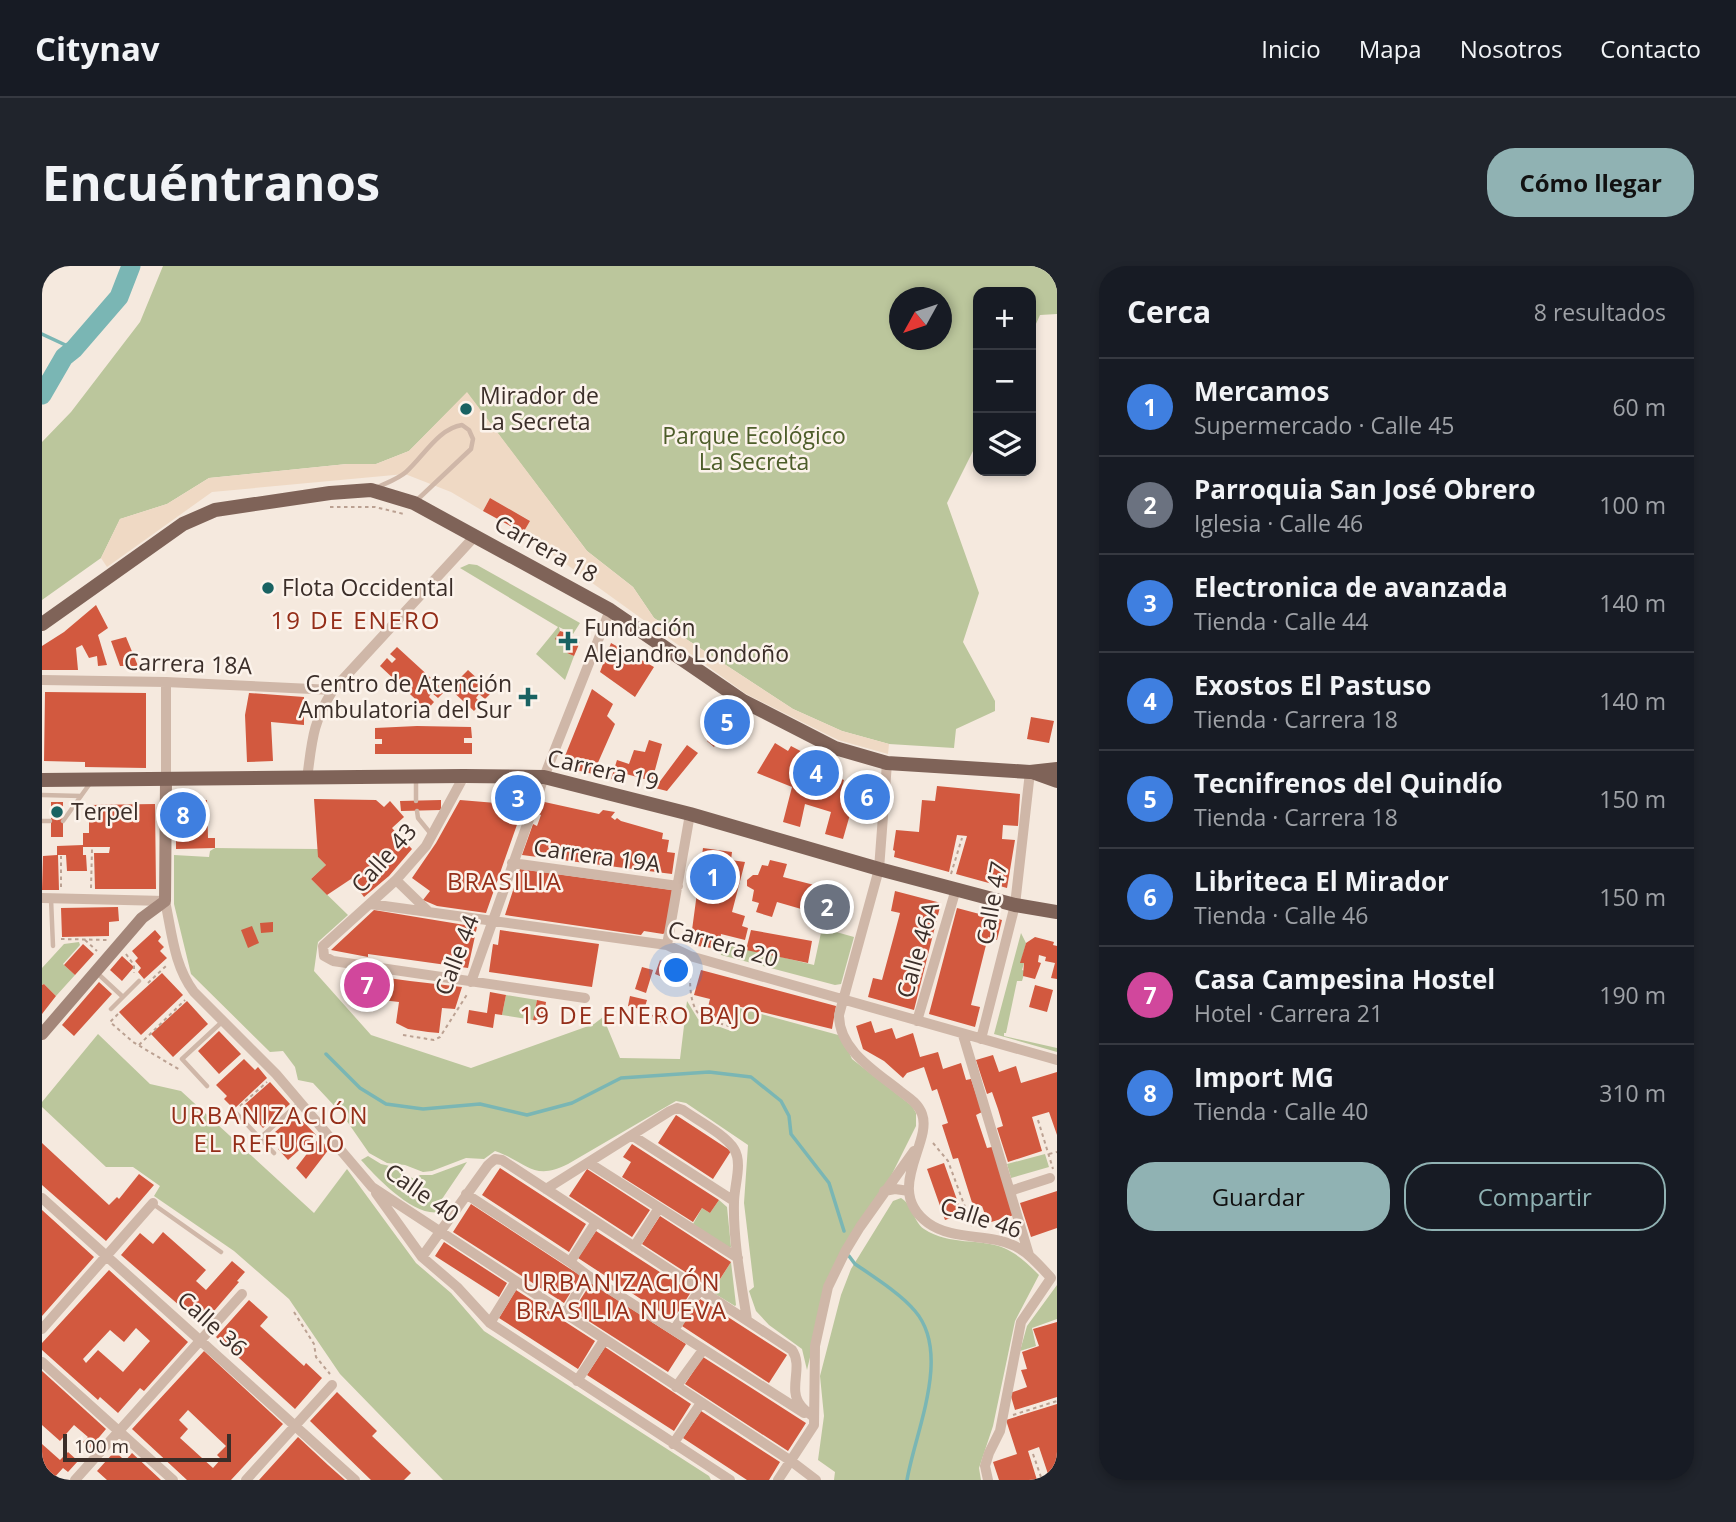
<!DOCTYPE html>
<html lang="es">
<head>
<meta charset="utf-8">
<style>
  :root { --surface:#171b24; --page:#20242c; --text:#f1f3f6; --muted:#9ea1a6; --line:#363941; --accent:#90b2b3 }
  body { margin:0; font-family:"Open Sans",sans-serif; background:var(--page); color:var(--text) }
  .controls { position:absolute; right:21px; top:21px; display:grid; overflow:hidden; border-radius:14px; box-shadow:0 4px 10px #0003 }
  .controls button { width:63px; height:63px; display:grid; place-items:center; padding:0; border:0; border-bottom:2px solid var(--line); background:var(--surface); color:var(--text); font:35px sans-serif }
  .compass { position:absolute; left:847px; top:21px; width:63px; height:63px; border-radius:50%; background:var(--surface); box-shadow:0 4px 10px #0003; rotate:230deg }
  .scale { position:absolute; left:21px; bottom:18px; width:168px; box-sizing:border-box; padding-left:7px; border:4px solid #3b2e29; border-top:0; font-size:19px; line-height:24px; white-space:nowrap; color:#3b2e29; -webkit-text-stroke:5px #fcf3eb; paint-order:stroke }
  .you { position:absolute; left:635px; top:705px; width:24px; height:24px; margin:-18px; border:5px solid #fff; border-radius:50%; background:#1a73e8; box-shadow:0 0 0 10px #1a73e833 }
  .badge { display:grid; place-items:center; width:46px; height:46px; border-radius:50%; background:var(--accent); color:#fff; font-size:23px; font-weight:700 }
  .pin { position:absolute; translate:-50% -50%; border:4px solid #fff; box-shadow:0 2px 7px #0006 }
  .list { margin:0; padding:0; list-style:none }
  h2 { display:flex; justify-content:space-between; align-items:center; height:91px; margin:0; padding:0 28px; font-size:30px }
  h2 small { font-size:23px; font-weight:400; color:var(--muted) }
  .list li { display:grid; grid-template-columns:46px 1fr auto; gap:21px; align-items:center; box-sizing:border-box; height:98px; padding:0 28px; border-top:2px solid var(--line) }
  .list b { display:block; font-size:26px; white-space:nowrap }
  .list p { margin:0; font-size:23px; white-space:nowrap; color:var(--muted) }
  .list em { font-size:23px; font-style:normal; color:var(--muted) }
  .actions { display:flex; gap:14px; padding:21px 28px }
  .actions a { flex:1; padding:16px 0; border:2px solid var(--accent); border-radius:28px; text-align:center; font-size:24px; color:var(--accent) }
  .actions .main { background:var(--accent); color:#111 }
  .icon { flex:none; width:38px; height:38px; fill:none; stroke:currentColor; stroke-width:2; stroke-linecap:round; stroke-linejoin:round }
  .map { position:relative; flex:none; width:1015px; height:1214px; overflow:hidden; border-radius:28px }
  header { display:flex; align-items:center; gap:42px; box-sizing:border-box; height:98px; padding:0 35px; background:var(--surface); border-bottom:2px solid var(--line) }
  header strong { font-size:33px }
  nav { display:flex; gap:38px; margin-inline-start:auto; font-size:24px }
  .intro { display:flex; align-items:center; justify-content:space-between; box-sizing:border-box; height:168px; padding:0 42px }
  h1 { margin:0; font-size:49px }
  .button { padding:18px 32px; border-radius:28px; background:var(--accent); color:#111; font-size:24px; font-weight:700 }
  main { display:flex; gap:42px; padding:0 42px }
  aside { flex:1; background:var(--surface); border-radius:28px; box-shadow:0 4px 10px #0003 }
  .map>svg:first-child { display:block }
  .green { fill:#bbc69c; fill-rule:evenodd }
  .plaza { fill:#efd9c4 }
  .lines { fill:none; stroke-linecap:round; stroke-linejoin:round }
  .stream { stroke:#7ab6b4; stroke-width:3.5 }
  .river { stroke:#7ab6b4; stroke-width:19 }
  .building { fill:#d2593f; fill-rule:evenodd }
  .path { stroke:#bba192; stroke-width:2; stroke-dasharray:3.5 3.5; stroke-linecap:butt }
  .lane { stroke:#cfb7a8; stroke-width:4.5 }
  .street { stroke:#cfb7a8; stroke-width:10 }
  .secondary { stroke:#a38679; stroke-width:12 }
  .primary { stroke:#7f6358; stroke-width:14 }
  .poi-dot { fill:#196262; stroke:#fcf3eb; stroke-width:2.5 }
  .labels { text-anchor:middle; stroke-width:5; stroke-linejoin:round; paint-order:stroke }
  .poi-label { font-size:23px; fill:#3b2e29; stroke:#fcf3eb; text-anchor:start }
  .park-label { font-size:23px; fill:#4d5d2a; stroke:#fcf3eb }
  .street-label { font-size:23px; fill:#3b2e29; stroke:#fcf3eb }
  .neighbourhood-label { font-size:24px; letter-spacing:2px; fill:#942e19; stroke:#fcf3eb }
</style>
</head>
<body>
<header>
<strong>Citynav</strong>
<nav><a>Inicio</a><a>Mapa</a><a>Nosotros</a><a>Contacto</a></nav>
</header>
<div class="intro"><h1>Encuéntranos</h1><a class="button">Cómo llegar</a></div>
<main>
<div class="map">
<svg width="1015" height="1214" viewBox="0 0 1015 1214">
  <rect width="100%" height="100%" fill="#f5e9de"/>
  <!-- green -->
  <path class="green" d="M121,0H1015V48L998,49L989,69V26H936V175L905,237L937,327L921,376L953,435V445L914,463L912,482L847,478L800,465L751,443L612,352L591,321L545,285L425,127L367,185L334,198H305L167,212L125,238L78,253L59,292L0,334V176L29,146L98,56ZM858,32H900V74H858Z
    M427,298L435,299L538,357L531,368L517,361L518,365L514,373L527,384L525,387L532,390L523,414L494,388L516,361L418,302Z
    M173,582L276,583V591L284,599L269,613L306,649L276,676L272,705L329,769L429,802L552,758L561,751L578,792L638,793L645,735L656,753L689,765L697,742L800,770L810,793L870,840L874,847V860L844,920L783,1028L765,1104L760,1083L727,1059L714,1045L707,1025L712,1021L702,937L706,879L644,837L634,835L526,898C491,916 485,896 453,885L442,893L424,892L390,905L381,906L363,899L345,897L327,887L300,848L271,817L256,814L253,801L241,785L228,786L149,708L132,638V589L167,591L168,585Z
    M780,662L812,671L799,718L793,719L679,689L678,676L772,699Z
    M979,667L984,677L979,696L982,697L980,704L983,705L980,715H975L964,767H962V770L1015,782V786L952,768Z
    M37,676L38,679L21,698L33,709L14,730L2,718L0,719V702L22,678Z
    M464,729L495,734L491,754L460,749Z
    M56,768L108,818L139,825L272,947L305,903L374,997L409,1027L442,1065L667,1210L669,1214H401L298,1108L247,1033L192,985L112,930L118,920L91,901H64L0,841V836Z
    M1003,888L1007,901L969,912L965,898Z
    M326,890L339,898L360,903L361,907L372,913L378,909H390L425,896L400,933L410,939C385,966 336,913 319,894Z
    M859,932C871,939 871,955 882,963C908,980 938,972 962,982C976,988 987,999 997,1009L973,1055L951,1160L937,1202L939,1214H792L793,1206L776,1194L782,1150L778,1110L799,1029L809,1003L851,935Z
    M677,934L685,941L689,981L687,982L651,958L660,942L668,947Z
    M689,996L694,1039L693,1040L670,1026Z
    M1015,1019V1053L990,1062L994,1080L978,1085L985,1060Z"/>
  <!-- plaza -->
  <path class="plaza" d="M425,126L545,285L591,321L612,352L751,443L800,465L847,478L846,488L796,474L704,428L481,267L487,254L448,232L441,245L409,226L363,208L170,226L65,301L59,292L78,253L125,238L167,212L305,198H334L367,185Z"/>
  <g class="lines">
    <!-- stream -->
    <path class="stream" d="M0,68L32,83
      M0,112L15,104
      M284,788L318,822L344,838L381,843L438,838L485,849L530,837L579,812L667,806L709,811L739,835L747,850L749,868L787,917L802,965
      M807,990L813,998C832,1011 859,1028 873,1045C910,1088 873,1166 865,1214"/>
    <!-- river -->
    <path class="river" d="M0,129L22,91L32,83L77,31L89,0"/>
  </g>
  <!-- building -->
  <path class="building" d="M448,232L488,255L481,267L441,245Z
    M54,339L66,362L56,369L65,399L56,400L55,390L47,392L40,379L34,382L36,404H0V380L22,366Z
    M518,365L528,368L538,376L532,390L525,387L527,384L513,373Z
    M84,371L96,400H78L69,375Z
    M569,377L612,401L593,431L558,406Z
    M355,381L403,425L396,432L390,427L388,429L387,431L392,436L385,444L338,400L345,392L350,397L354,393L348,388Z
    M426,404L450,426L443,433L437,428L434,432L439,437L432,445L408,423L416,415L421,420L424,416L419,411Z
    M550,423L571,438L565,450L573,458L551,508L525,502L521,495Z
    M3,426L104,427V502L43,501V496L2,495Z
    M207,427L262,431V459L229,456L231,495L205,496L203,449Z
    M686,447L693,451L672,481L665,475Z
    M989,451L1012,455L1007,477L985,473Z
    M375,460L429,461L430,472H422V477H430V488H333V478H340V473H333V462Z
    M607,474L620,478L610,515L584,508L581,515L569,513L575,494L587,498L592,484L603,486Z
    M733,477L746,485L749,480L787,500L783,507L802,514L800,521L814,525L815,519L836,523L834,543L811,538L801,573L783,568L789,546L763,538L758,561L741,556L750,521L715,507Z
    M645,479L656,487L625,525L613,522Z
    M895,520L978,528L976,560L961,559L960,573L973,574L965,622L914,608L925,570L915,569L907,606L852,591L853,585L851,584L854,564L877,566L880,534L893,535Z
    M457,528L481,529L484,533L444,647L395,640L381,634L388,625L370,612L394,577L418,534L454,537Z
    M272,533L334,534L342,541L348,535L362,551L350,562L370,583L347,610L322,631L309,613L285,629L269,613L284,599L276,591Z
    M134,534H165L166,572H173V582L134,583Z
    M399,534V544L359,545L358,535Z
    M498,535L557,548L561,544L573,546L569,551L573,554L575,552L579,555L621,567L620,573L627,574L625,586L633,587L630,608L480,589L491,558L495,560L499,549L494,547Z
    M9,536H21V571H9Z
    M113,538L114,623H53L52,587H67L68,581H41V589H44L45,605H25L24,589H16L17,624H0L1,590L15,589V580L41,579V567H47V539Z
    M661,582L690,586L689,594L703,596L690,646L703,650L700,660L706,662L703,674L679,668L677,683L648,679Z
    M728,594L745,598L741,611L780,621L773,647L735,636L730,651L714,646L717,637L710,635L712,624L705,620V614L711,609H716L720,599L726,600Z
    M478,603L630,624L627,664L621,668L602,665L599,669L463,649Z
    M853,625L899,637L872,744L826,731L831,712L840,714L853,666L858,647L849,645Z
    M76,641L77,655L67,656V670L20,671L19,642Z
    M915,642L960,654L955,674L946,671L929,739L938,741L933,761L887,748Z
    M332,644L435,661L426,702L326,688V691L289,684Z
    M231,656V666L219,667L218,657Z
    M210,660L217,677L206,682L199,664Z
    M113,664L119,671L116,675L122,681L118,685L125,692L102,713L96,706L99,702L93,695L96,692L90,685Z
    M458,664L557,678L550,721L447,706L451,678L456,679Z
    M709,664L770,675L766,697L704,684Z
    M993,671L1012,676L1011,679L1015,680V713L1009,712L1013,697L1003,695L1004,691L997,689L996,696L999,697L993,713L981,710L982,697H978L984,677Z
    M41,678L52,688L33,709L22,699Z
    M80,690L92,701L80,715L68,704Z
    M618,694L630,698L625,713L613,708Z
    M600,701L611,704L604,727L593,723Z
    M659,704L794,740L790,763L695,740L691,756L664,749L668,733L652,729Z
    M120,707L141,729L99,769L77,746Z
    M309,707L368,715L420,721L413,743L400,742L397,767L386,766L366,763L354,757L357,736L306,730Z
    M57,716L70,728L32,770L20,759Z
    M2,718L14,730L0,748V719Z
    M993,719L1011,724L1005,746L987,741Z
    M448,726L464,729L460,749L453,748L451,762L425,757L427,744L445,747Z
    M588,730L605,734L602,744L586,740Z
    M495,734L504,736L501,756L491,754Z
    M145,735L166,758L131,791L109,768Z
    M623,745L626,754L613,758L610,749Z
    M829,755L833,767L850,762L854,773L871,767L878,791L896,786L901,803L919,797L924,814L929,813L940,846L934,849L945,882L950,881L972,949L946,957L940,940L932,943L916,892L911,893L900,859L906,857L895,823L890,825L882,801L865,807L861,812L842,795L821,783L814,760Z
    M177,765L199,788L177,808L156,785Z
    M951,789L957,806L974,800L979,817L1015,806V869L1007,846L990,851L1000,885L966,896L955,862L961,860L956,843L950,826L945,828L934,794Z
    M202,793L213,804L216,801L225,812L192,843L182,833L185,830L174,819Z
    M228,816L248,838L221,862L201,840Z
    M254,848L274,869L246,894L236,883L243,877L233,866Z
    M634,849L689,885L671,913L616,877Z
    M277,872L287,883L264,913L254,902Z
    M0,877L67,939L75,931L77,933L97,908L112,919L64,975L0,919Z
    M590,878L677,934L668,947L660,942L651,956L580,911L589,896L581,891Z
    M902,897L920,948L903,954L885,903Z
    M458,902L544,958L527,986L440,929Z
    M545,903L608,944L590,971L527,930Z
    M1015,925V962L989,971L978,937Z
    M429,938L539,1010L522,1037L411,966Z
    M0,944L52,991L0,1050Z
    M618,950L689,996L671,1024L600,978Z
    M554,965L649,1026L631,1054L536,992Z
    M121,966L164,1004L154,1015L164,1024L190,995L203,1006L195,1015L197,1016L160,1059L79,989L98,967L111,978Z
    M402,976L465,1017L457,1031L393,990Z
    M67,1004L146,1076L102,1125L98,1122L76,1147L58,1131L56,1134L0,1084V1077ZM94,1062L108,1075L81,1106L56,1084L44,1097L41,1093L68,1064L82,1076Z
    M549,1017L644,1078L626,1106L531,1045Z
    M474,1024L553,1075L536,1103L457,1052Z
    M658,1033L745,1089L727,1117L640,1060Z
    M207,1034L226,1051L218,1060L262,1100L264,1097L280,1112L253,1143L174,1071Z
    M1015,1056V1131L973,1144L968,1127L985,1121L979,1104L985,1103L980,1086L997,1080L991,1063Z
    M563,1081L649,1138L632,1165L545,1109Z
    M162,1085L241,1158L189,1214H145L90,1163ZM146,1144L184,1180L175,1189L179,1193L171,1202L138,1172L146,1163L137,1154Z
    M661,1091L764,1157L746,1185L643,1118Z
    M0,1105L64,1163L48,1182L41,1176L46,1171L32,1159L18,1175L0,1159Z
    M295,1126L335,1165L330,1170L369,1207L362,1214H329L268,1155Z
    M1015,1138V1213L1008,1214L997,1181L986,1185L995,1214H957L951,1196L975,1188L964,1154Z
    M659,1145L738,1196L727,1214H705L641,1172Z
    M256,1171L286,1199L303,1214H217Z
    M0,1178L18,1194L26,1186L36,1195L26,1206L21,1202L10,1214H0Z
    M73,1185L83,1195L90,1187L119,1214H65L55,1205Z"/>
  <g class="lines">
    <!-- path -->
    <path class="path" d="M288,241H333L362,248
      M909,608L920,572
      M19,621V590
      M49,622L50,583
      M19,673L66,674
      M43,674L55,685
      M84,688L92,699V707
      M648,703C648,717 647,741 660,751C666,756 679,757 687,760
      M106,717L125,699
      M76,748L68,756L91,776L138,804
      M361,769L392,774L398,771L426,727
      M97,779L143,734
      M198,840L225,816
      M996,854L1011,903
      M891,877L906,895L930,960
      M1007,888L1015,886
      M252,1046L272,1078L274,1091L288,1108
      M971,1149L1015,1135
      M991,1188L1000,1214"/>
    <!-- lane -->
    <path class="lane" d="M334,222C344,217 356,213 364,206C381,191 397,162 420,159L427,164L431,173L429,183L375,234
      M0,529L39,530
      M374,535V515
      M375,545L376,552L389,568
      M0,555H8
      M21,555L49,516
      M9,633L11,680
      M54,706L81,731
      M69,743L97,715
      M165,820L140,793L181,755
      M195,848L232,887
      M218,872L257,837
      M111,938L179,986"/>
    <!-- street -->
    <path class="street" d="M0,414L124,416L291,424
      M845,497L837,603L797,749C797,784 833,805 858,825C866,831 876,837 880,848C891,877 841,924 886,957C911,975 946,967 973,980C987,987 998,1000 1009,1012
      M422,510L384,580L354,614L281,680L282,690L291,695L543,732
      M265,513C270,476 270,457 291,424L433,270
      M124,514V416
      M470,597L636,620
      M354,614L386,645
      M0,632L123,635C130,667 132,700 152,726L234,808L330,921L749,1195L774,1214
      M328,638L625,679L648,690L1015,794
      M625,679L648,548
      M429,716L502,511L568,344
      M875,755L914,623
      M921,769L987,989
      M939,773L973,639L988,506
      M591,870L692,935
      M547,897L696,992
      M504,923L628,845L635,842L641,844C655,854 684,869 692,883C701,897 692,920 692,936C691,975 699,1015 705,1054
      M842,925L853,923L867,925
      M968,925L1008,912
      M334,927L380,991L415,1021L448,1057L688,1214
      M424,928L528,996L545,1009L762,1147
      M0,932L313,1214
      M592,981L617,942
      M380,991L446,899L453,893L460,894L750,1084C762,1101 745,1123 759,1140C762,1144 768,1148 772,1151
      M528,996L554,956
      M524,1047L545,1009
      M448,1057L474,1015
      M0,1063L111,937
      M632,1064L657,1025
      M0,1096L131,1214
      M535,1115L562,1074
      M634,1121L661,1084
      M631,1178L659,1137
      M33,1214L200,1028
      M204,1214L290,1119
      M736,1214L772,1159L773,1080L786,1021L804,984L818,961L872,885
      M946,1214L943,1200L947,1187L958,1165L979,1056L1009,1012"/>
    <!-- secondary -->
    <path class="secondary" d="M0,768L100,652L123,635L124,514"/>
    <!-- primary -->
    <path class="primary" d="M0,358L141,258L173,244L288,227L329,224L372,237L568,344L701,435L793,482L845,497L988,506L1015,503
      M990,506L1015,515
      M0,514L422,510L502,511L648,548L837,603L973,639L1015,646"/>
  </g>
  <!-- markers -->
  <g class="poi-dot">
    <circle cx="424" cy="143" r="7"/>
    <circle cx="226" cy="322" r="7"/>
    <path d="M522.5 364.5h7v7h7v7h-7v7h-7v-7h-7v-7h7z"/>
    <path d="M482.5 420.5h7v7h7v7h-7v7h-7v-7h-7v-7h7z"/>
    <circle cx="15" cy="546" r="7"/>
  </g>
  <g class="labels">
    <!-- poi labels -->
    <g class="poi-label">
      <text x="438" y="138">Mirador de<tspan x="438" dy="26">La Secreta</tspan></text>
      <text x="240" y="330">Flota Occidental</text>
      <text x="542" y="370">Fundación<tspan x="542" dy="26">Alejandro Londoño</tspan></text>
      <text x="470" y="426" text-anchor="end">Centro de Atención<tspan x="470" dy="26">Ambulatoria del Sur</tspan></text>
      <text x="29" y="554">Terpel</text>
    </g>
    <!-- park labels -->
    <g class="park-label">
      <text x="712" y="178">Parque Ecológico<tspan x="712" dy="26">La Secreta</tspan></text>
    </g>
    <!-- street labels -->
    <g class="street-label">
      <text transform="translate(504 283) rotate(29)" y="8">Carrera 18</text>
      <text transform="translate(146 398) rotate(2)" y="8">Carrera 18A</text>
      <text transform="translate(561 504) rotate(13)" y="8">Carrera 19</text>
      <text transform="translate(555 590) rotate(8)" y="8">Carrera 19A</text>
      <text transform="translate(342 592) rotate(-48)" y="8">Calle 43</text>
      <text transform="translate(950 637) rotate(-80)" y="8">Calle 47</text>
      <text transform="translate(681 678) rotate(16)" y="8">Carrera 20</text>
      <text transform="translate(876 684) rotate(-74)" y="8">Calle 46A</text>
      <text transform="translate(415 689) rotate(-69)" y="8">Calle 44</text>
      <text transform="translate(380 927) rotate(35)" y="8">Calle 40</text>
      <text transform="translate(939 952) rotate(18)" y="8">Calle 46</text>
      <text transform="translate(170 1058) rotate(42)" y="8">Calle 36</text>
    </g>
    <!-- neighbourhood labels -->
    <g class="neighbourhood-label">
      <text x="314" y="363">19 DE ENERO</text>
      <text x="463" y="624">BRASILIA</text>
      <text x="599" y="758">19 DE ENERO BAJO</text>
      <text x="228" y="858">URBANIZACIÓN<tspan x="228" dy="28">EL REFUGIO</tspan></text>
      <text x="580" y="1025">URBANIZACIÓN<tspan x="580" dy="28">BRASILIA NUEVA</tspan></text>
    </g>
  </g>
</svg>
<div class="controls">
<button>+</button>
<button>−</button>
<button><svg class="icon" aria-label="layers" viewBox="0 0 24 24"><path d="M12 4l9 5-9 5-9-5zM3 14l9 5 9-5"/></svg></button>
</div>
<svg class="compass" viewBox="-18 -18 36 36"><path d="M0-13l5 13h-10z" fill="#e53935"/><path d="M0 13l5-13h-10z" fill="#9ea1a6"/></svg>
<div class="scale">100 m</div>
<div class="you"></div>
<div class="pin badge" style="left:671px;top:611px;background:#3f7fe0">1</div>
<div class="pin badge" style="left:785px;top:641px;background:#6b7280">2</div>
<div class="pin badge" style="left:476px;top:532px;background:#3f7fe0">3</div>
<div class="pin badge" style="left:774px;top:507px;background:#3f7fe0">4</div>
<div class="pin badge" style="left:685px;top:456px;background:#3f7fe0">5</div>
<div class="pin badge" style="left:825px;top:531px;background:#3f7fe0">6</div>
<div class="pin badge" style="left:325px;top:719px;background:#d1479c">7</div>
<div class="pin badge" style="left:141px;top:549px;background:#3f7fe0">8</div>
</div>
<aside>
<h2>Cerca<small>8 resultados</small></h2>
<ul class="list">
<li><span class="badge" style="background:#3f7fe0">1</span><div><b>Mercamos</b><p>Supermercado · Calle 45</p></div><em>60 m</em></li>
<li><span class="badge" style="background:#6b7280">2</span><div><b>Parroquia San José Obrero</b><p>Iglesia · Calle 46</p></div><em>100 m</em></li>
<li><span class="badge" style="background:#3f7fe0">3</span><div><b>Electronica de avanzada</b><p>Tienda · Calle 44</p></div><em>140 m</em></li>
<li><span class="badge" style="background:#3f7fe0">4</span><div><b>Exostos El Pastuso</b><p>Tienda · Carrera 18</p></div><em>140 m</em></li>
<li><span class="badge" style="background:#3f7fe0">5</span><div><b>Tecnifrenos del Quindío</b><p>Tienda · Carrera 18</p></div><em>150 m</em></li>
<li><span class="badge" style="background:#3f7fe0">6</span><div><b>Libriteca El Mirador</b><p>Tienda · Calle 46</p></div><em>150 m</em></li>
<li><span class="badge" style="background:#d1479c">7</span><div><b>Casa Campesina Hostel</b><p>Hotel · Carrera 21</p></div><em>190 m</em></li>
<li><span class="badge" style="background:#3f7fe0">8</span><div><b>Import MG</b><p>Tienda · Calle 40</p></div><em>310 m</em></li>
</ul>
<div class="actions"><a class="main">Guardar</a><a>Compartir</a></div>
</aside>
</main>
</body>
</html>
